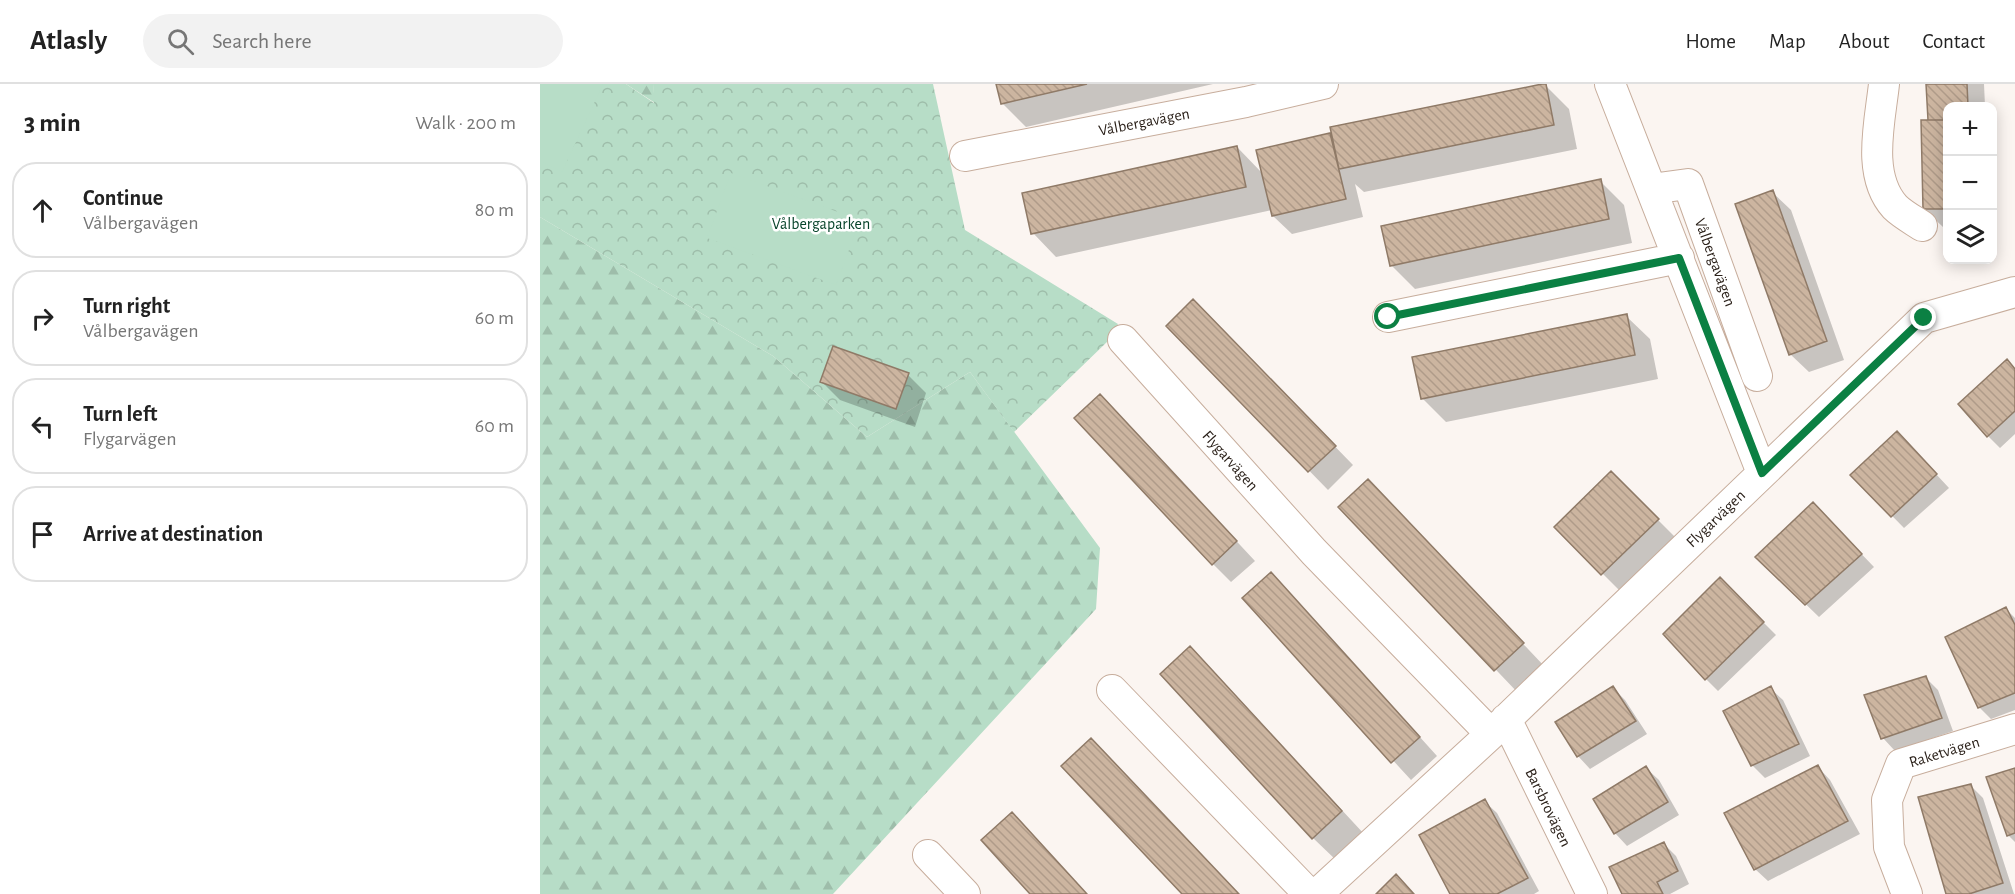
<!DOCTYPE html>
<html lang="en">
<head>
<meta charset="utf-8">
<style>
  :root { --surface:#fff; --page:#f2f2f2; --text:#222; --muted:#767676; --line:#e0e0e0 }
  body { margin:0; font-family:"Alegreya Sans",sans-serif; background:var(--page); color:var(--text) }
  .controls { position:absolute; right:18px; top:18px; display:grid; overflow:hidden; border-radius:12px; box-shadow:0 3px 15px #0003 }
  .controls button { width:54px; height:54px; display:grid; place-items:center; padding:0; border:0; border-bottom:2px solid var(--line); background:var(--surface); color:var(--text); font:30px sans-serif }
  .stop { position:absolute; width:18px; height:18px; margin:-14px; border:4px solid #0b8043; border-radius:50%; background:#fff }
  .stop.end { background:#0b8043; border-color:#fff; box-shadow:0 2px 6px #0008 }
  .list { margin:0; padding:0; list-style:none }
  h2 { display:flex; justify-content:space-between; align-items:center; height:78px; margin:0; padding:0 24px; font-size:26px }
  h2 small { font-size:20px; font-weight:400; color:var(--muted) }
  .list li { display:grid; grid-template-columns:39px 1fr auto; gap:18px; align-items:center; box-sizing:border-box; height:96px; margin:0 12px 12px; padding:0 12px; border:2px solid var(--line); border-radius:24px }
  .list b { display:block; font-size:22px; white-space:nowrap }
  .list p { margin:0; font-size:20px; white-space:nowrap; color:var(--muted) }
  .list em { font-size:20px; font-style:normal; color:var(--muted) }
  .icon { flex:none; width:33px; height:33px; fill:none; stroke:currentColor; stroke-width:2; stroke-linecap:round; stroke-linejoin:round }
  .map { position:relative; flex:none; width:1475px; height:810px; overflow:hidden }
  header { display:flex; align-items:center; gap:36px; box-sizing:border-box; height:84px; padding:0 30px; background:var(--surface); border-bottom:2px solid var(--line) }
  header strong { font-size:28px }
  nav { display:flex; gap:33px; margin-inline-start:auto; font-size:21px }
  .search { width:420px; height:54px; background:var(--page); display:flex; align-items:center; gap:15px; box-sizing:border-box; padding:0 21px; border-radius:33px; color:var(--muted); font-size:22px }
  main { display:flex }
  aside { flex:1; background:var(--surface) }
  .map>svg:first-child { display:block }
  .forest { fill:url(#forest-firs) }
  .park { fill:url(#park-crowns) }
  .pitch { fill:#b7ddc7 }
  .shadow { fill:#0003 }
  .building { fill:url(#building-back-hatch); stroke:#8f7a67; stroke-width:1.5 }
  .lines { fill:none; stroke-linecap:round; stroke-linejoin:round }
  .street-casing { stroke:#c7ad9c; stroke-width:32 }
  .street { stroke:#fff; stroke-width:30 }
  .route { stroke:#0b8043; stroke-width:8 }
  .labels { text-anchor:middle; stroke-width:5; stroke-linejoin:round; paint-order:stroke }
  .street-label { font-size:16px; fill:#2b211a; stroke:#fff }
  .park-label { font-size:16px; fill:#08442b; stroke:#fff }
</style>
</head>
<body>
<header>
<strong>Atlasly</strong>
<div class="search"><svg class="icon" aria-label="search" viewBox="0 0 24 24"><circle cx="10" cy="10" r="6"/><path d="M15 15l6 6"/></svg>Search here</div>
<nav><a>Home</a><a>Map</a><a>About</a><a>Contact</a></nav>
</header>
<main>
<aside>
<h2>3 min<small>Walk · 200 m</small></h2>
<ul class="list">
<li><svg class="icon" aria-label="ahead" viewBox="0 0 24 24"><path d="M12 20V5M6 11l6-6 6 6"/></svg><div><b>Continue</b><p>Vålbergavägen</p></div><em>80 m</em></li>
<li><svg class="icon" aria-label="right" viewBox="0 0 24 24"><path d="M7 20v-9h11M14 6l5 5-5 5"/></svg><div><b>Turn right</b><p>Vålbergavägen</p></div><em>60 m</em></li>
<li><svg class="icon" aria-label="left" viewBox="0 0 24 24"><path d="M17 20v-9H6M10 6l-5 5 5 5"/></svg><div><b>Turn left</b><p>Flygarvägen</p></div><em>60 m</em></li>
<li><svg class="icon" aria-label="arrive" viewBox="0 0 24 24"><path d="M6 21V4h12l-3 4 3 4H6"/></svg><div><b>Arrive at destination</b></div></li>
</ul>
</aside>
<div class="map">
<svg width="1475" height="810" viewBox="0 0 1475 810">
  <defs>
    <pattern id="forest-firs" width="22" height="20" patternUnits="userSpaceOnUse" patternTransform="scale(1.5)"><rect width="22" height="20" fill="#b7ddc7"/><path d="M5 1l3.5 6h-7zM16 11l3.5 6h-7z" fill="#9ebdaa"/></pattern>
    <pattern id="park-crowns" width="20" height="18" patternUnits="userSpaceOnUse" patternTransform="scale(1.5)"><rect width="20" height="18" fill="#b7ddc7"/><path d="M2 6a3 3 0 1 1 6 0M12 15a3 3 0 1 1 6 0" fill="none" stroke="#9ebdaa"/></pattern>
    <pattern id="building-back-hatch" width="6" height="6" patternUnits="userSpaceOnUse" patternTransform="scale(1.5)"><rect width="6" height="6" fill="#ccb5a0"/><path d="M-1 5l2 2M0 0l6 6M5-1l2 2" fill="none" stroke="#af9b89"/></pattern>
  </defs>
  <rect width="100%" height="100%" fill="#fbf5f1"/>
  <!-- forest -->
  <path class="forest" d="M86,0H113L115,19Z
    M0,133L233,272L327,353L430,288L560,464L556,525L293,810H0Z"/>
  <!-- park -->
  <path class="park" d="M0,0H86L114,19L113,0H393L425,146L578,240L568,257L474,348L430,288L327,353L233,272L0,133Z"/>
  <!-- pitch -->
  <path class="pitch" d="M0,0H63L22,88L0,77Z
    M191,89L320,136L296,201L167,154Z"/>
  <!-- shadow -->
  <path class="shadow" d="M458,0H673L486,43L462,19Z
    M1388,0H1444L1445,22H1408V143H1403L1384,125L1389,37Z
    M1005,1L1029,25L1037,65L824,108L815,100L823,133L752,150L733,132L732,126L516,173L493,149L697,63L723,90L790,51L794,55Z
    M1060,97L1084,121L1092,159L875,205L851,181Z
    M1232,108L1251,126L1304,276L1269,288L1250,270Z
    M1086,232L1110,255L1118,295L906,338L882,314Z
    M672,236L813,381L788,406L628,242Z
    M1475,285V350L1460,364L1448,352Z
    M368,291L386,309L375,343L300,316L282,298Z
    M578,330L715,477L691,498L673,480Z
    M1369,361L1409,404L1364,444L1312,391Z
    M1071,389L1136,454L1081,508L1016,443Z
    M851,421L1006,584L979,610L801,423Z
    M1285,432L1334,483L1279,533L1217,473Z
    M1180,495L1236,551L1178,607L1166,595Z
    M749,508L897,672L871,696L704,514Z
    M1465,524L1475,534V626L1451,635L1439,623Z
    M674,588L825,751L797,777L773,754Z
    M1385,593L1398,606L1413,647L1355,667L1343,654Z
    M1072,603L1085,616L1107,650L1050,685L1038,672Z
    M1230,604L1243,616L1270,672L1225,694L1212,681L1185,628Z
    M1278,683L1290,696L1320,750L1228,797L1215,785Z
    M1106,684L1119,696L1139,731L1087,762L1075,749Z
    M1475,685V758L1468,751Z
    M1430,701L1443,714L1474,810H1408Z
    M944,717L957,729L999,807L994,810H912Z
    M1124,760L1136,772L1149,800L1130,810H1084Z"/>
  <!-- building -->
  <path class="building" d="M456,0H547L461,20Z
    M1002,0H1006L1014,41L799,85L790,43Z
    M1386,0H1427L1428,22H1408V36H1388Z
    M1381,36H1408V125H1383Z
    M790,49L806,115L732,132L716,66Z
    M697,62L706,103L491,150L482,109Z
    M1061,95L1069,135L850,182L841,142Z
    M1233,106L1287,257L1249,271L1195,120Z
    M653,215L796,362L768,388L626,242Z
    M1087,230L1095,271L881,315L872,273Z
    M293,262L369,289L356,325L280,298Z
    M1467,275L1475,285V327L1447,353L1418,320Z
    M560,310L697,457L672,481L534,334Z
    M1357,347L1397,390L1351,433L1310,391Z
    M1071,387L1119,435L1061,491L1014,443Z
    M828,395L984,559L954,587L798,423Z
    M1273,418L1322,470L1265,521L1215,473Z
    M731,488L880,653L851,679L702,514Z
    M1180,493L1224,538L1165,596L1123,550Z
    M1466,523L1475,541V609L1438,624L1405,553Z
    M650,562L802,727L772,755L620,590Z
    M1386,592L1402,634L1341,655L1324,611Z
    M1073,602L1096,637L1037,673L1015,638Z
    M1231,602L1259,660L1211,682L1183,627Z
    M551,654L699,810H642L521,682Z
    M1278,681L1308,737L1214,786L1184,729Z
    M1106,682L1128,718L1074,750L1053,715Z
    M1475,684V749L1467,752L1446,693Z
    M1431,700L1463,799L1429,810H1406L1378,713Z
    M945,715L988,794L957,810H910L879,751Z
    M472,728L547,810H490L441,756Z
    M1124,758L1138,787L1117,798L1123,810H1082L1069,783Z
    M856,790L874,810H836Z"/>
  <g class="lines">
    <!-- street casing -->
    <g class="street-casing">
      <path id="street" d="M1070,0L1222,389
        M1344,0C1340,38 1326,91 1355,123C1362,130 1373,136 1382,142
        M425,72L706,18L783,0
        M1111,105L1148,100L1217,292
        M848,233L1139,174
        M583,256L774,468L951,650
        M572,606L769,810
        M966,635L1052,810
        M388,771L425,810
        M777,810L951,650L1384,234L1475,208
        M1367,810L1349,763L1347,716L1361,680L1475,645"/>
    </g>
    <!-- street -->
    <use href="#street" class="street"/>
  </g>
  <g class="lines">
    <!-- route -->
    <path class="route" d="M848,233L1139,174L1222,389L1384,234"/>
  </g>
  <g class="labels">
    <!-- street labels -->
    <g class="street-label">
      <text transform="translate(604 37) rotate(-11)" y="6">Vålbergavägen</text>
      <text transform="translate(1176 178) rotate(70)" y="6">Vålbergavägen</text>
      <text transform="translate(691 376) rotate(48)" y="6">Flygarvägen</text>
      <text transform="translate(1175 434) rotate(-44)" y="6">Flygarvägen</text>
      <text transform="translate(1404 667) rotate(-17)" y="6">Raketvägen</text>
      <text transform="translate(1009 723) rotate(64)" y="6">Barsbrovägen</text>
    </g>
    <!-- park labels -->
    <g class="park-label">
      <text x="281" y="145">Vålbergaparken</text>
    </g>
  </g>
</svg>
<div class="controls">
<button>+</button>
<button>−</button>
<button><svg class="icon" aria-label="layers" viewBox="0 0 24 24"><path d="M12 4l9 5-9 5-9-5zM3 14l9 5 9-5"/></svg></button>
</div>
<div class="stop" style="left:848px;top:233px"></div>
<div class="stop end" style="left:1384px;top:234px"></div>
</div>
</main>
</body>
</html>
